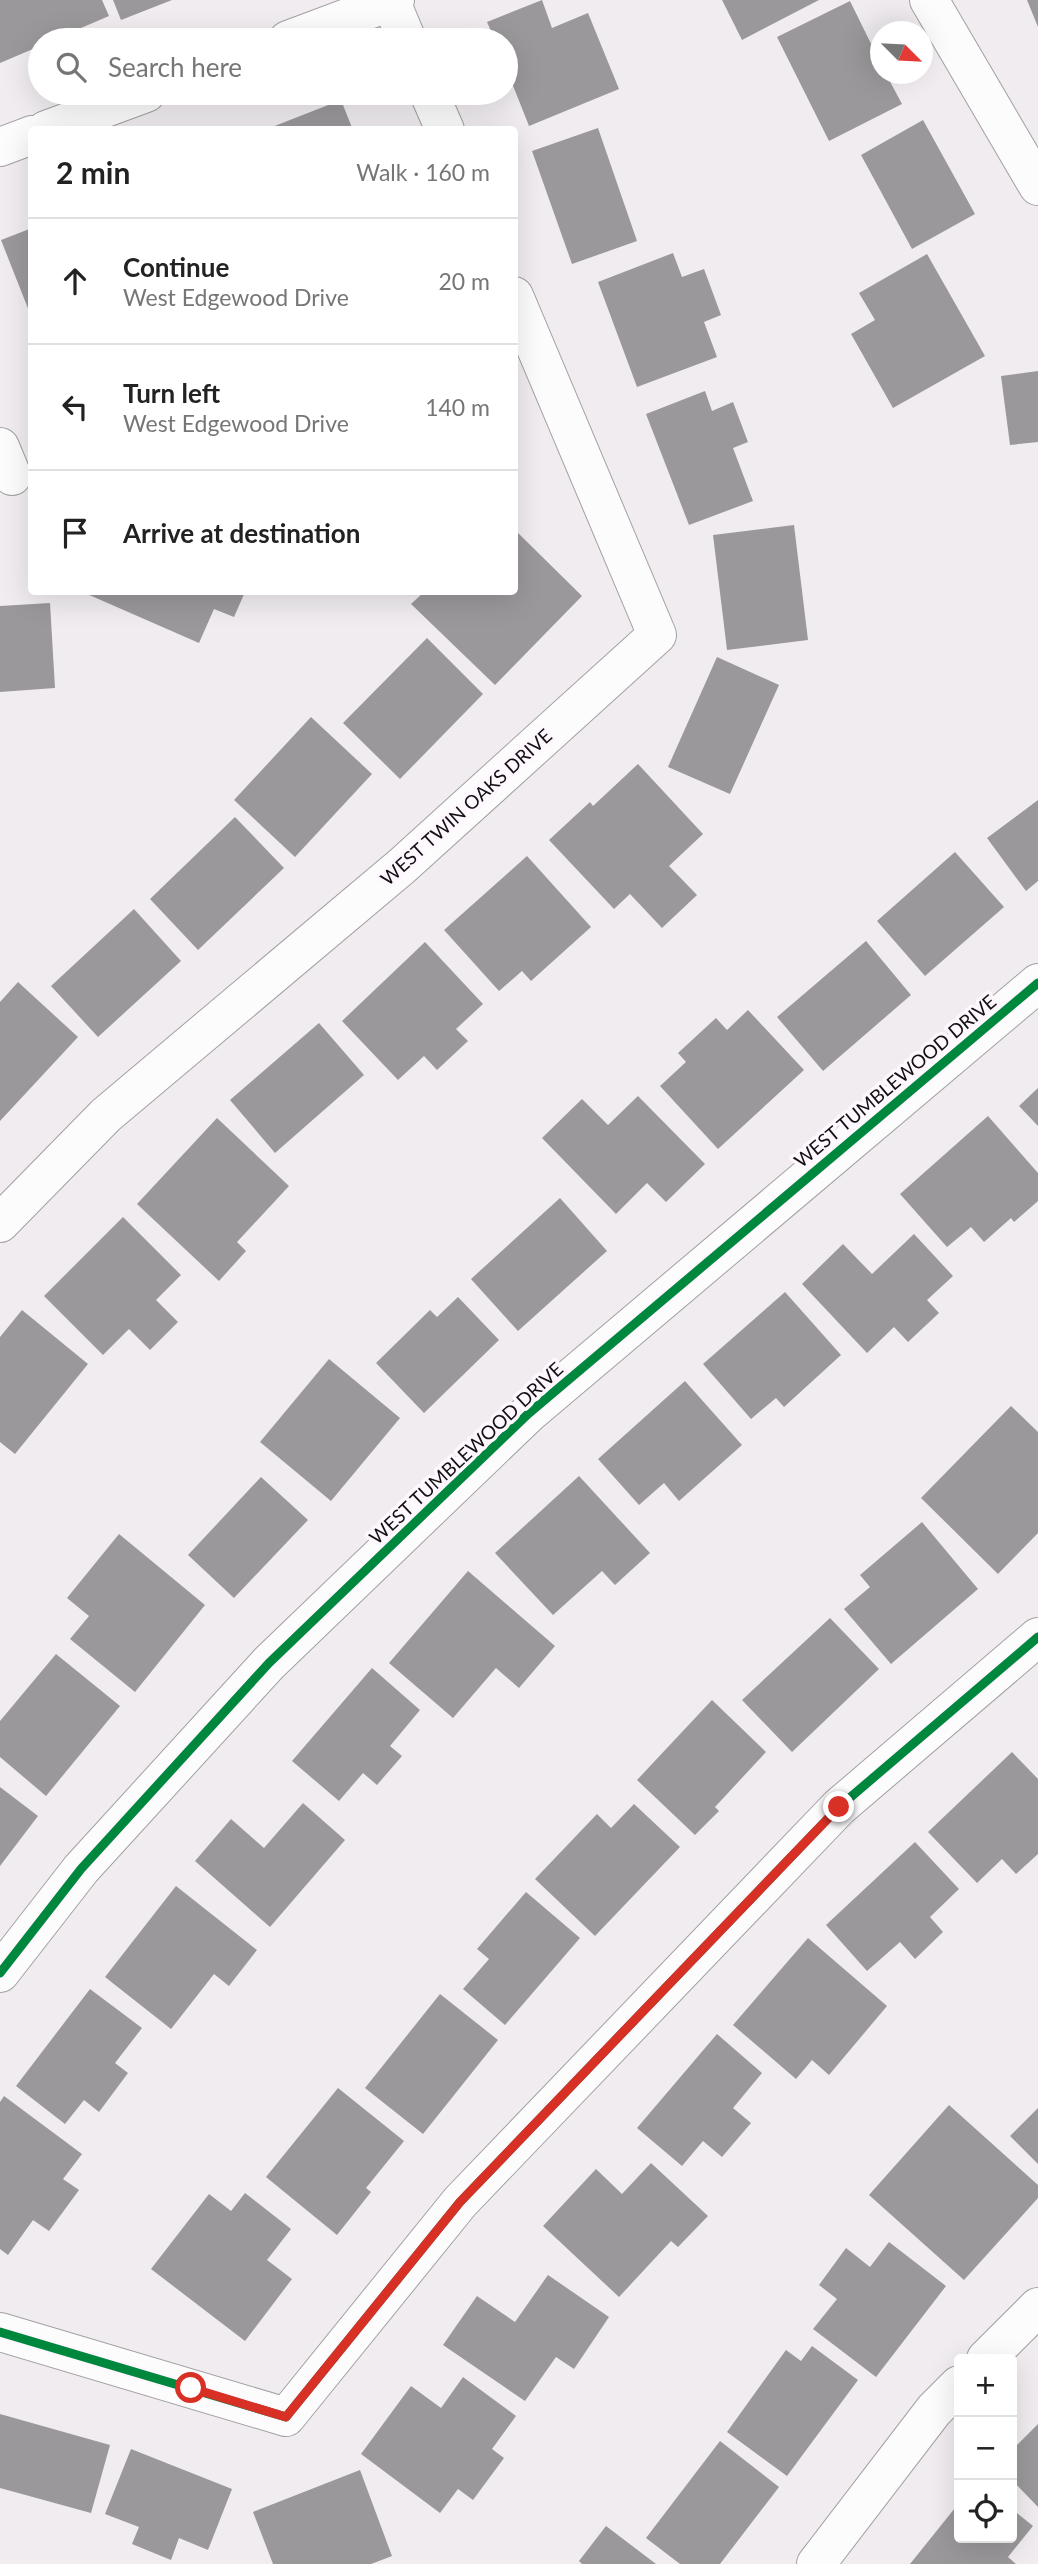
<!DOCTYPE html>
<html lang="en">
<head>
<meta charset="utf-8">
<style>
  :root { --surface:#fff; --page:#f2f2f2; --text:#222; --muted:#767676; --line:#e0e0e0 }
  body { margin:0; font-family:Lato,sans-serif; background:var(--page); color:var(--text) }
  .controls { position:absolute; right:21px; bottom:21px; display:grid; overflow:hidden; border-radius:7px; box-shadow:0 7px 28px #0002 }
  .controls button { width:63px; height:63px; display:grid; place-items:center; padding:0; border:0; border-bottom:2px solid var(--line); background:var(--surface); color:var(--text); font:35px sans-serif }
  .compass { position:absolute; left:870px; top:21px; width:63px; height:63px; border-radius:50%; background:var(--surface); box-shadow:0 7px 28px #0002; rotate:114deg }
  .stop { position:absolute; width:21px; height:21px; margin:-16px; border:5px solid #d93025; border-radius:50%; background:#fff }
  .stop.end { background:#d93025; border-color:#fff; box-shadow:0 2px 7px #0008 }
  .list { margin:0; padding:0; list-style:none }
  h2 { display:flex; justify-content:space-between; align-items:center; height:91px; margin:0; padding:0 28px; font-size:30px }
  h2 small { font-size:23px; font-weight:400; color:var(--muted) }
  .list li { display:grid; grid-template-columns:46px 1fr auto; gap:21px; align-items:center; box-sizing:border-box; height:126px; padding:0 28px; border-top:2px solid var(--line) }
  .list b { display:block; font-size:26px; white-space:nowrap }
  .list p { margin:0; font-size:23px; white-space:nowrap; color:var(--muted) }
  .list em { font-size:23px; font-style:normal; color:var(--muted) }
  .icon { flex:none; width:38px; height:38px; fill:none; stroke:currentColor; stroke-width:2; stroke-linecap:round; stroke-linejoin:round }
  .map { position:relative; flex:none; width:1038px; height:2564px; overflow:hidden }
  .search { position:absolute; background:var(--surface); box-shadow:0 7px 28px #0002; left:28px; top:28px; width:490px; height:77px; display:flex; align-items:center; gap:18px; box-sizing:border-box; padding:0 24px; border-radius:38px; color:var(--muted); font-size:26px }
  .panel { position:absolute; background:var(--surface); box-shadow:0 7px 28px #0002; left:28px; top:126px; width:490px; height:469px; border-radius:7px }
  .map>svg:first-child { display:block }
  .building { fill:#9b989b }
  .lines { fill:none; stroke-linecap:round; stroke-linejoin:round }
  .minor-casing { stroke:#a3a0a4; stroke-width:40 }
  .minor { stroke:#fdfcfd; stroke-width:38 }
  .cycleway-casing { stroke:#fef7fe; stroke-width:13 }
  .cycleway { stroke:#00873e; stroke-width:9 }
  .route { stroke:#d93025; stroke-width:9 }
  .labels { text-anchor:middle; stroke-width:7; stroke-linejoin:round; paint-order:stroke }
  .street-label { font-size:19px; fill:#121013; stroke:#fef7fe }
</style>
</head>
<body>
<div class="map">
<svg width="1038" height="2564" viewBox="0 0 1038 2564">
  <rect width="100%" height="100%" fill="#f0ecf0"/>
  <!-- building -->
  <path class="building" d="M0,0H102L109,16L53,40H40V46L0,63Z
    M113,0H172L121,20Z
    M542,0L552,28L588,13L619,89L529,126L506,68V40H495L487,22Z
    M722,0H819L742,40Z
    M1027,0H1038V27Z
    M850,1L880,62V74H886L902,104L829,141L777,37Z
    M341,100L353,130H267V129Z
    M923,120L975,214L912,249L861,155Z
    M598,128L637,241L572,264L532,151Z
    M32,228V316H31L1,240Z
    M673,253L682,277L704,269L721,315L704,322L717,357L637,387L598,282Z
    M927,254L985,356L893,408L851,334L875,320L859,293Z
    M1038,371V442L1010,445L1001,376Z
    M705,391L712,411L733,402L748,442L733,448L753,501L689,525L646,414Z
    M794,525L808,640L727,650L713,535Z
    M516,531L582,596L495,685L411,604L424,592H514Z
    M88,592H245L234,617L214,609L199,643L87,594Z
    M50,603L55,688L0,692V606Z
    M427,638L483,694L400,779L343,723Z
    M717,657L779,685L730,794L668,767Z
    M311,717L372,774L295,857L234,800Z
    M638,764L703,834L669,866L697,895L662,928L630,894L614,909L549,840L590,802L593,806Z
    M1038,800V881L1026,891L987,838Z
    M235,817L284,868L198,950L150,899Z
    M955,852L1004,907L925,976L877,921Z
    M527,856L591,927L531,981L522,971L499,991L444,930Z
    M134,909L181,961L98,1037L51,986Z
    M866,941L911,995L823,1071L777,1017Z
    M425,942L483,1004L456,1029L468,1041L437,1070L424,1056L398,1080L342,1021Z
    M18,982L78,1037L0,1121V1002Z
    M748,1010L804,1070L718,1149L660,1086L686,1062L678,1053L716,1018L727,1030Z
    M319,1023L364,1075L275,1153L230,1100Z
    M1038,1088V1126L1019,1106Z
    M638,1096L705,1164L666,1202L647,1183L616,1214L542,1138L582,1099L608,1125Z
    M988,1116L1038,1173V1201L1014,1222L1011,1218L984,1242L971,1227L947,1247L900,1194Z
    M217,1118L289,1186L237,1242L246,1251L219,1281L137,1204Z
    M560,1198L607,1251L518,1331L471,1279Z
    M123,1217L181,1275L156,1300L178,1322L150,1350L129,1329L103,1355L44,1296Z
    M914,1234L953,1276L927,1300L939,1313L908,1342L894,1327L867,1353L802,1284L843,1244L872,1274Z
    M785,1292L841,1355L784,1407L776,1398L751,1419L703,1364Z
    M458,1297L499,1340L424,1413L376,1363L430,1310L437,1317Z
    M22,1310L88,1364L15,1454L0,1442V1337Z
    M329,1359L400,1418L331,1501L260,1442Z
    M685,1381L742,1445L679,1501L664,1483L639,1505L598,1459Z
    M1011,1406L1038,1432V1533L998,1574L921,1498Z
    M579,1476L650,1553L615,1585L602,1571L553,1615L495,1553Z
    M261,1477L308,1520L234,1598L188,1555Z
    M922,1522L978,1589L891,1664L844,1609L870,1587L860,1575Z
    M119,1534L205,1605L135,1692L70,1639L89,1616L67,1598Z
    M468,1571L555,1646L519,1688L496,1668L453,1718L389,1663Z
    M830,1618L879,1669L792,1752L742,1700Z
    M56,1654L120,1706L46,1796L0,1757V1721Z
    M372,1668L420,1710L390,1746L402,1756L377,1785L363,1773L339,1801L292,1761Z
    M712,1700L766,1752L715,1807L719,1811L695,1835L637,1780Z
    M1012,1752L1038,1779V1854L1016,1874L1002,1859L977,1883L928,1832Z
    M0,1787L38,1816L0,1866Z
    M303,1803L345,1840L270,1927L195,1861L231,1819L264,1848Z
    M634,1804L680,1847L595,1936L535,1879L597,1814L611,1828Z
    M915,1842L959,1889L930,1917L943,1932L915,1959L900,1942L867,1971L826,1925Z
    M176,1886L257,1950L229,1986L214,1974L171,2029L105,1977Z
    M526,1892L580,1938L505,2025L463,1989L489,1959L477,1949Z
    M808,1938L887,2006L829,2075L812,2060L796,2079L733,2025Z
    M90,1989L142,2028L115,2063L128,2073L99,2112L84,2100L65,2124L16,2086Z
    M440,1994L498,2040L423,2134L365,2088Z
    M717,2034L762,2073L733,2108L751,2123L722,2157L703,2141L682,2166L637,2128Z
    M338,2088L404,2141L366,2188L371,2192L337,2235L266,2177Z
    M4,2096L82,2154L63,2179L79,2190L49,2231L33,2220L8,2255L0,2249V2102Z
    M949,2105L1038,2185V2198L964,2280L869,2195Z
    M1038,2108V2164L1010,2136Z
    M651,2163L708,2216L678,2247L671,2241L619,2297L543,2226L596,2169L622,2194Z
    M245,2193L291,2229L267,2260L292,2279L245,2341L151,2269L209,2194L231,2211Z
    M889,2242L946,2286L876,2377L813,2329L837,2299L819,2285L846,2248L870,2267Z
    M548,2275L609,2317L574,2369L556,2357L525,2401L443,2345L477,2296L515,2322Z
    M812,2346L858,2380L787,2476L727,2432L786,2350L801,2361Z
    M463,2377L516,2416L492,2449L504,2458L473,2500L458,2489L440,2513L361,2454L411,2386L441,2408Z
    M0,2414L110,2445L91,2513L0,2488Z
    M1038,2424V2507L1012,2480V2450Z
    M720,2441L779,2487L720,2564H680L646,2538Z
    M131,2449L232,2489L208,2550L179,2538L171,2560L132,2544L139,2527L105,2514Z
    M360,2470L392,2556L371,2564H273L253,2512Z
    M959,2503V2538H1012V2509L1033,2526L1008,2557L1016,2564H910Z
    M606,2526L656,2564H582L579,2561Z"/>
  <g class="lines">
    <!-- minor casing -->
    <g class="minor-casing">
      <path id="minor" d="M929,0L1038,186
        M391,2L407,40
        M288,40L395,0
        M429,93L445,130
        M46,130L146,93
        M0,147L32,135
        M0,447L12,476
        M0,1223L106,1115L402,866L657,635L514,296
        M0,1973L81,1869L269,1663L528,1414L1038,983
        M0,2332L286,2417L460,2202L839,1807L1038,1637
        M986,2359L1038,2307
        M816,2564L934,2410L959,2385"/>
    </g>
    <!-- minor -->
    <use href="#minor" class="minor"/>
    <!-- cycleway casing -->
    <g class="cycleway-casing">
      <path id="cycleway" d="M0,1973L81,1869L269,1663L528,1414L1038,983
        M0,2332L286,2417L460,2202L839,1807L1038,1637"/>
    </g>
    <!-- cycleway -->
    <use href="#cycleway" class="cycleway"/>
  </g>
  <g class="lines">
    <!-- route -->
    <path class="route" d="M191,2388L286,2417L460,2202L839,1807"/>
  </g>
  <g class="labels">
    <!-- street labels -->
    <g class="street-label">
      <text transform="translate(466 807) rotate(-42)" y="7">WEST TWIN OAKS DRIVE</text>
      <text transform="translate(895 1081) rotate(-40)" y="7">WEST TUMBLEWOOD DRIVE</text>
      <text transform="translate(466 1453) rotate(-43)" y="7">WEST TUMBLEWOOD DRIVE</text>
    </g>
  </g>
</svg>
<div class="controls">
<button>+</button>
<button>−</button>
<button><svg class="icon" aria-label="locate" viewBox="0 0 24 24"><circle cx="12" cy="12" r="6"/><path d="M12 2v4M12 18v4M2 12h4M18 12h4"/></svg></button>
</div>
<svg class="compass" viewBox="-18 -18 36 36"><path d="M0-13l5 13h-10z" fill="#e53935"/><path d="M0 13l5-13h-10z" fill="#767676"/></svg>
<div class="stop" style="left:191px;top:2388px"></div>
<div class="stop end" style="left:839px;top:1807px"></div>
<div class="search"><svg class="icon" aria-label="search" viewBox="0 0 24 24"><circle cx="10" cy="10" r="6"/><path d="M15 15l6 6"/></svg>Search here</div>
<section class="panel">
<h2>2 min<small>Walk · 160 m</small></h2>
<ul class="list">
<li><svg class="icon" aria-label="ahead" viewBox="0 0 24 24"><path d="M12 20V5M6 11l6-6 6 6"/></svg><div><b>Continue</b><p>West Edgewood Drive</p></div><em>20 m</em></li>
<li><svg class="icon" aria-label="left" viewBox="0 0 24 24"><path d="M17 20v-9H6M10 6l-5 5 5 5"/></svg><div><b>Turn left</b><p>West Edgewood Drive</p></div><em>140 m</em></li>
<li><svg class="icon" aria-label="arrive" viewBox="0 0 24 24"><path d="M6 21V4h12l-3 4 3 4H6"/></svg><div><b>Arrive at destination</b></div></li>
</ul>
</section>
</div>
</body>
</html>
